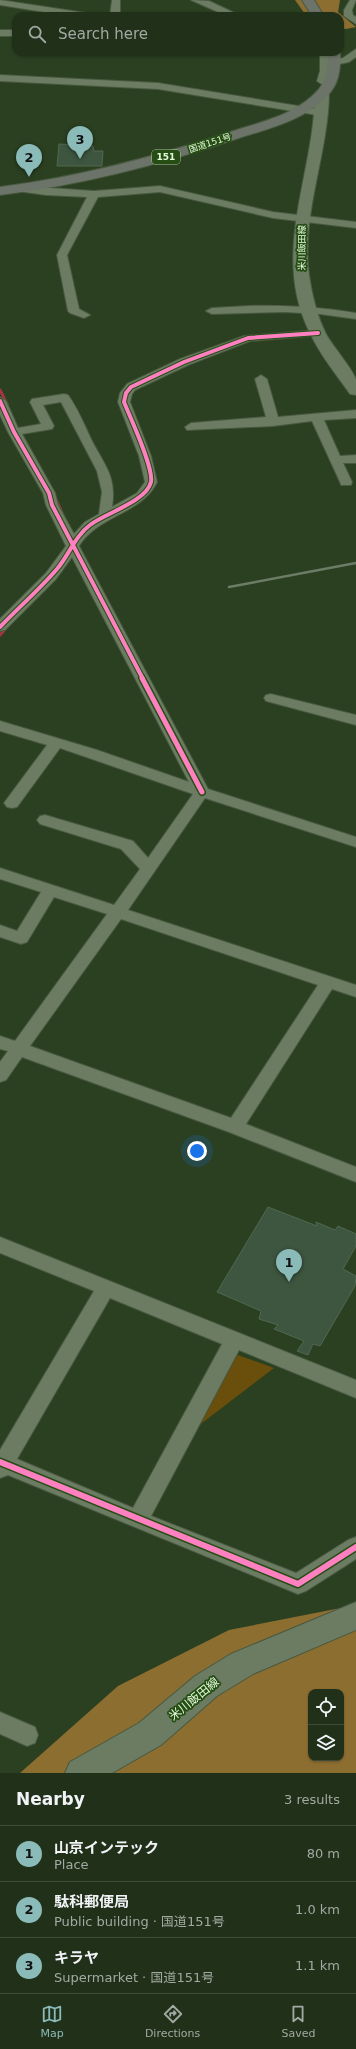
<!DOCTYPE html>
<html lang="en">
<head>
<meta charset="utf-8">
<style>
  :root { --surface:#203019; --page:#2d3c26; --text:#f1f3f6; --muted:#a2a9a2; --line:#3d4b38; --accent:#8bbbb9 }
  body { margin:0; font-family:"DejaVu Sans","Noto Sans JP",sans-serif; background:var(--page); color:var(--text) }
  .controls { position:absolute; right:12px; bottom:12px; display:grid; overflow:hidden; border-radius:8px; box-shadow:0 1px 3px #0004 }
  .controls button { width:36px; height:36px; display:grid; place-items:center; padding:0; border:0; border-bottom:1px solid var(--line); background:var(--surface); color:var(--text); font:20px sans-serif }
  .you { position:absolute; left:197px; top:1151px; width:14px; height:14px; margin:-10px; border:3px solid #fff; border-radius:50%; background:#1a73e8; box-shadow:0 0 0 6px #1a73e833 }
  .badge { display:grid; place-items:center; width:26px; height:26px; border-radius:50%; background:var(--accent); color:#111; font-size:13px; font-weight:700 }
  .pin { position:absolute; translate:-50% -33px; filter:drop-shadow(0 1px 2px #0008) }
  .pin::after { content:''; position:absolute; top:21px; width:14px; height:12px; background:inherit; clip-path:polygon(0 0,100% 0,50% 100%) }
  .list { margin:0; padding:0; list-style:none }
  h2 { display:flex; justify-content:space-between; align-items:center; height:52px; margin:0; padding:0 16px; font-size:17px }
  h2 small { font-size:13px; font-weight:400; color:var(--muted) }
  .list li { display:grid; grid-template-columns:26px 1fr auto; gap:12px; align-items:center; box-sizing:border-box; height:56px; padding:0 16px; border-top:1px solid var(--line) }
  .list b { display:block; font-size:15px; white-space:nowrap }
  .list p { margin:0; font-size:13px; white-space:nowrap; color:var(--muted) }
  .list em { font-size:13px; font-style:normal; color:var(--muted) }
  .icon { flex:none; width:22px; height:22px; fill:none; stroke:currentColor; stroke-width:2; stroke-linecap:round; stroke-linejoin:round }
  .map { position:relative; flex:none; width:356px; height:1773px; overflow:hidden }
  .search { position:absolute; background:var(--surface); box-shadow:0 1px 3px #0004; left:12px; right:12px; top:12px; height:44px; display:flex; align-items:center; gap:10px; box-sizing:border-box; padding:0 14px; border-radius:12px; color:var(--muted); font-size:15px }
  .sheet { height:220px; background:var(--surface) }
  nav { display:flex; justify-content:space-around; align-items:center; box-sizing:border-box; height:56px; border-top:1px solid var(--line); background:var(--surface); font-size:11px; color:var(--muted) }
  nav a { display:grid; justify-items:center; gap:2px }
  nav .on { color:var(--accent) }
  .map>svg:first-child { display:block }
  .green { fill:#694e0c }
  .forest { fill:#8d6e31; fill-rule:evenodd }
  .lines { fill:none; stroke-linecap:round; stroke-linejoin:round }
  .stream { stroke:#a43541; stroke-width:3 }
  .building { fill:#3e5640; stroke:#506851 }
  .street-casing { stroke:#485940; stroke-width:2 }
  .secondary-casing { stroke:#485940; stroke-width:2 }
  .highway-casing { stroke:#485940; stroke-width:2 }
  .street { fill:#6b7c63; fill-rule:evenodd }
  .secondary { fill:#6b7c63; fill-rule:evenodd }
  .highway { fill:#6c7368; fill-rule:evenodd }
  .rail { stroke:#6c7c66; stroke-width:2.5 }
  .cycleway-far2-casing { stroke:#264d14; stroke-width:6 }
  .cycleway-far1-casing { stroke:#264d14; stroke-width:8 }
  .cycleway-casing { stroke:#264d14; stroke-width:9 }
  .cycleway-far2 { stroke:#ff80c0; stroke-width:4 }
  .cycleway-far1 { stroke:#ff80c0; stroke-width:5 }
  .cycleway { stroke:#ff80c0; stroke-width:6 }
  .labels { text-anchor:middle; stroke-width:3.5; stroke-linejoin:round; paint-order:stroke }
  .far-street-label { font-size:9px; fill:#e3fbdb; stroke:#264d14 }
  .shield { fill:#264d14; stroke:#aac79f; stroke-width:1 }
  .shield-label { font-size:9px; font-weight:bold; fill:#e3fbdb }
  .near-street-label { font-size:12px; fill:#e3fbdb; stroke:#264d14 }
</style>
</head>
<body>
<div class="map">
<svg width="356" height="1773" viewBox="0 0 356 1773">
  <rect width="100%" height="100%" fill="#2b4021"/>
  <!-- green -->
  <path class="green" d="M232,1353L274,1368L189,1433Z"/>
  <!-- forest -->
  <path class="forest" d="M295,0H340L338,12L356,27L346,29L340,28V16L305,14Z
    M356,1605V1773H20L118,1686L229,1630ZM311,1692H341V1758H311Z"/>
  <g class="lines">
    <!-- stream -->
    <path class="stream" d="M0,390L7,404
      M55,497L63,515
      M0,635L8,626"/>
  </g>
  <!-- building -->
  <path class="building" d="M59,144L93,146L94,151H103L102,166H57Z
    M268,1207L317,1226L316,1222L335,1230L338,1226L356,1234V1246L343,1269L356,1276L355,1286L320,1346L313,1344L308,1355L297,1351L304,1341L274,1329L278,1325L259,1319L261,1311L217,1292Z"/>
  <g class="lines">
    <!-- street casing -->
    <g class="street-casing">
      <path id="street" d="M0,0L86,13L91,16H69L0,5Z
        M112,0H120V16H110Z
        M191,0L209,1L241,16H227Z
        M350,0H356L352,10L353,15L356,17V24L344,16V10Z
        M0,30H16V36H0Z
        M356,49V57L349,62L335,65L330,62L332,60L343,58Z
        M320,52H330V71L327,80L332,83V87H326L317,81L320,71Z
        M0,75L158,83L323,110L328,113L323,116L158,89L0,81Z
        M21,186L94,191L160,186L273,212L356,222V228L273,218L160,192L98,197L67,255L79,309L90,315L84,318L70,313L68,311L57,255L87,197L46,195L17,191L16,189Z
        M248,306C285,305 320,307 356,313V319L320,314L284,312L212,314L206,311L212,308Z
        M318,330L324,333L322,335L250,341L188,365L135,390L132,394L130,402L151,456L157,482C142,514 98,515 79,546L208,789L356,837V847L205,798L128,910L356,985V997L332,989L246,1124L356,1167V1182L229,1132L22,1057L6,1080L0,1082V1062L8,1051L0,1049V1036L15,1041L107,914L54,897L27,942L21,944L0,937V925L17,931L41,892L0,879V868L114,905L140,869L121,849L40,824L37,820L40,816L45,815L133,841L148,858L193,794L60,748L17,807L12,808L7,807L4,803L47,745L0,731V721L97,750L189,782L72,557L56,579L5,630L0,631V619L46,573L66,546L46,505L43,493L8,432L0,415V397L6,401L18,428L41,424L30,402L32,399L64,394L68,395C78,409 84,424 91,439C104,465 117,476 112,507L137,493L145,482L139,456L118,402L120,393L127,384L180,359L244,336ZM61,402L97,471L102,492L99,514L85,522L74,534L58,505L55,493L22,434L52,429L54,426L43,405ZM121,919L318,985L231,1118L30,1046Z
        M261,375L267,379L278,417L356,410V418L324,420L340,456L356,455V463H343L352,482L351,485H341L340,482L312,421L273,426L187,430L185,427L191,423L266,417L255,379Z
        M271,694L356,715V725L266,701L264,698L266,695Z
        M0,1237L356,1380V1398L239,1350L151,1516L296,1573L348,1540L356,1537V1559L306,1591L298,1594L8,1475L0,1478V1450L94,1291L0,1253ZM110,1298L222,1344L133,1508L17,1459Z
        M0,1712L35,1727L38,1735L35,1743L27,1746L0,1734Z"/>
    </g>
    <!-- secondary casing -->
    <g class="secondary-casing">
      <path id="secondary" d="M322,90L329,94C328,155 301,214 309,275C312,295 317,316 326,334C331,344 355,372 356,380C356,384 356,390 356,395L350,394C336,374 320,355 310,333C270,253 314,176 315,94Z
        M356,1602V1630L253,1674L217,1696L161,1745L112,1773H65L70,1762L139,1723L195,1676L231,1654Z"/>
    </g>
    <!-- highway casing -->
    <g class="highway-casing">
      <path id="highway" d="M302,0H314L324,16H312Z
        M328,52H340C341,69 339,85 326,97C303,121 267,129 236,139C159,165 81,185 0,195V187C79,177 154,157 230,132C260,122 297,115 319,89C327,79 328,65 328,52Z"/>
    </g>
    <!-- street -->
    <use href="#street" class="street"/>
    <!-- secondary -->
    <use href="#secondary" class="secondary"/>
    <!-- highway -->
    <use href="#highway" class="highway"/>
    <!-- rail -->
    <path class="rail" d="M229,587L356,563"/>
    <!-- cycleway-far2 casing -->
    <g class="cycleway-far2-casing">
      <path id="cycleway-far2" d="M0,401L14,432L49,493L52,505L143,679
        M0,627C19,607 40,589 57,569C69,555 75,536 90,525C105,513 146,502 151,482C154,468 130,417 124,402L126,393L131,387L184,362L248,338L318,333"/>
    </g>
    <!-- cycleway-far1 casing -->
    <g class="cycleway-far1-casing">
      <path id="cycleway-far1" d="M142,678L202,792"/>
    </g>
    <!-- cycleway casing -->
    <g class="cycleway-casing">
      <path id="cycleway" d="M0,1462L298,1584L356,1547"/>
    </g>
    <!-- cycleway-far2 -->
    <use href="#cycleway-far2" class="cycleway-far2"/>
    <!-- cycleway-far1 -->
    <use href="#cycleway-far1" class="cycleway-far1"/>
    <!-- cycleway -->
    <use href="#cycleway" class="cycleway"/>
  </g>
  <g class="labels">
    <!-- far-street labels -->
    <g class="far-street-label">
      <text transform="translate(210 143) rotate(-18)" y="3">国道151号</text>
      <text transform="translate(302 248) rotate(-90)" y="3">米川飯田線</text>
    </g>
    <!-- shield labels -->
    <rect class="shield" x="152" y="150" width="28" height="14" rx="3"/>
    <g class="shield-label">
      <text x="166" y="160">151</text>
    </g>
    <!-- near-street labels -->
    <g class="near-street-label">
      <text transform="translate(194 1699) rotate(-39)" y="4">米川飯田線</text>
    </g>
  </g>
</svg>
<div class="controls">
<button><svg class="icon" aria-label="locate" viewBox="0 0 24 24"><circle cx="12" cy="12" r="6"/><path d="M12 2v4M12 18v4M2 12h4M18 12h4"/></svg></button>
<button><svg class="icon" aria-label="layers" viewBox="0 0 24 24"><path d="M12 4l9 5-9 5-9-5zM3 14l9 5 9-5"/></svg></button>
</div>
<div class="you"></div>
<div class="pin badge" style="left:289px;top:1282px">1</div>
<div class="pin badge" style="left:29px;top:177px">2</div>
<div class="pin badge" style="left:80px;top:159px">3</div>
<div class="search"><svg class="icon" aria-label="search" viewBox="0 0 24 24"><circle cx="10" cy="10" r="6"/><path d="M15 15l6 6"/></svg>Search here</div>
</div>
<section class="sheet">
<h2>Nearby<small>3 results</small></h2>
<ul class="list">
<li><span class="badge">1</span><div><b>山京インテック</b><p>Place</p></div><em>80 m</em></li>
<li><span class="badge">2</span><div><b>駄科郵便局</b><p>Public building · 国道151号</p></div><em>1.0 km</em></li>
<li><span class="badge">3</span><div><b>キラヤ</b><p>Supermarket · 国道151号</p></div><em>1.1 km</em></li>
</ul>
</section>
<nav>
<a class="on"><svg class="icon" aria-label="map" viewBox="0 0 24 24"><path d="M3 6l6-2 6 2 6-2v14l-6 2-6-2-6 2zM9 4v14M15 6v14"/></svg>Map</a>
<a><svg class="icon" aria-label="directions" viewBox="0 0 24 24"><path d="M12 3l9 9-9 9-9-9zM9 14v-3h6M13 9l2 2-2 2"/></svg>Directions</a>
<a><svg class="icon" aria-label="saved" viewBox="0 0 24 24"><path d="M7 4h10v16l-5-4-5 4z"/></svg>Saved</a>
</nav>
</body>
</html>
